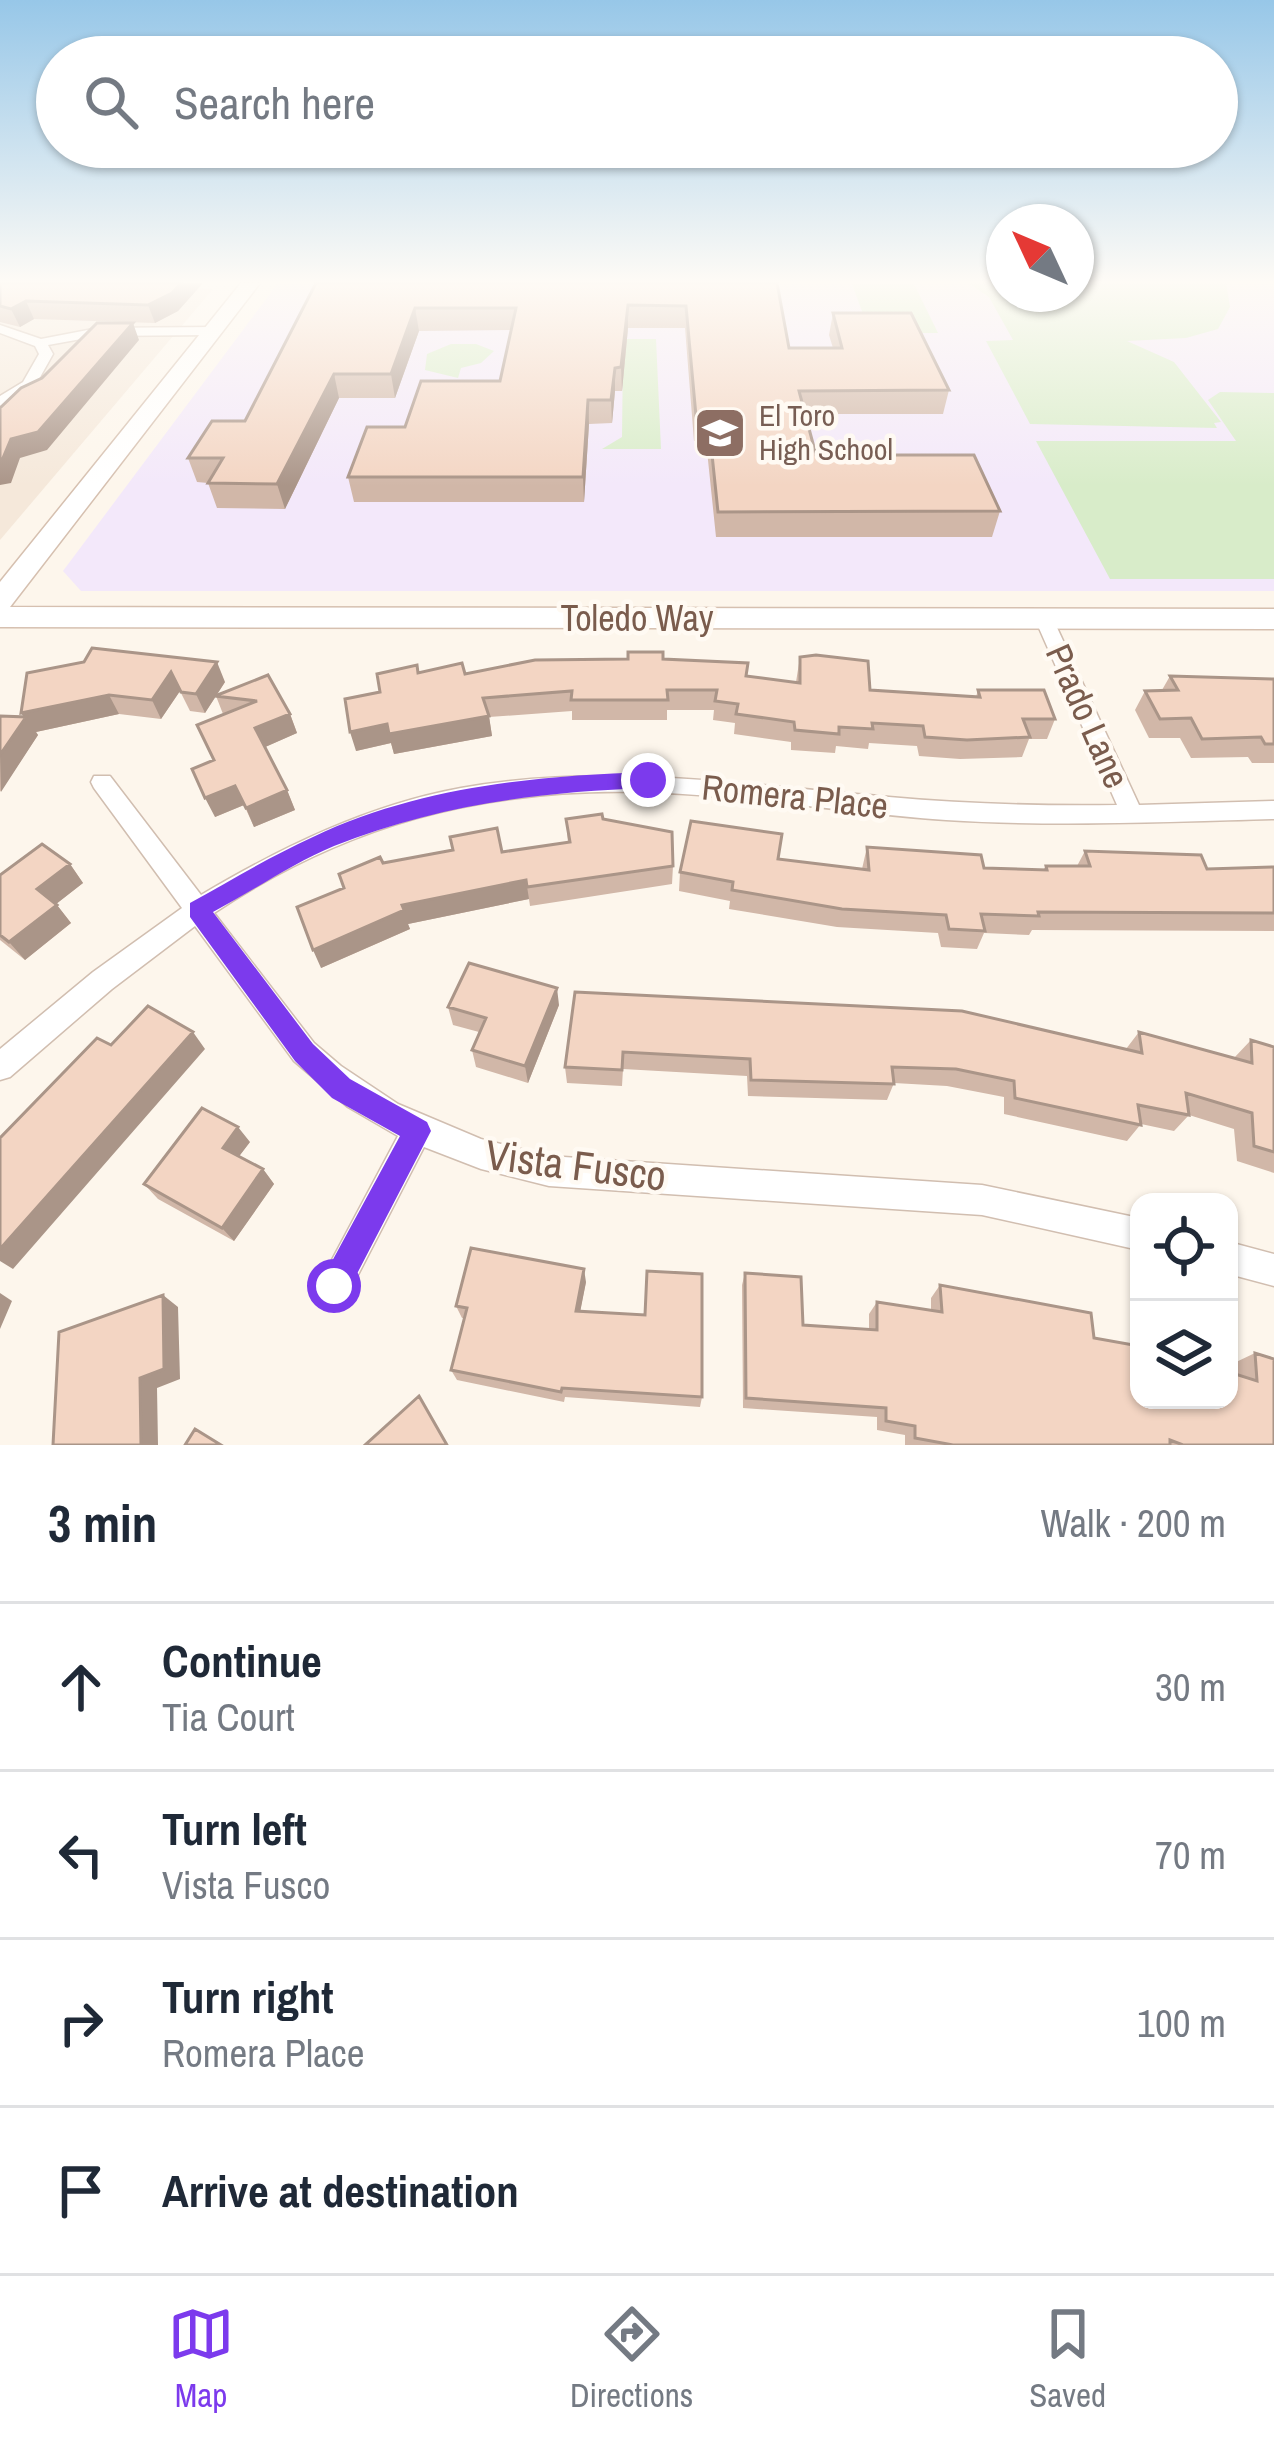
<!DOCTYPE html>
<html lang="en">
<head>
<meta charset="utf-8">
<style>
  :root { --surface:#fff; --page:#f6f6f7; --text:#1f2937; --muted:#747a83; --line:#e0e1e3; --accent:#7c3aed }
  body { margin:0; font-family:"Archivo Narrow",sans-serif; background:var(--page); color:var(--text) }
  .controls { position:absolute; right:36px; bottom:36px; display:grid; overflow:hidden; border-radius:24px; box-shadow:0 3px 9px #0004 }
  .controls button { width:108px; height:108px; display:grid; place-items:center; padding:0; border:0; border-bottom:3px solid var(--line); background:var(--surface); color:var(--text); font:60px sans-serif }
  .compass { position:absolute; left:986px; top:204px; width:108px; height:108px; border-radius:50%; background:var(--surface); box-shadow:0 3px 9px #0004; rotate:314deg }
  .stop { position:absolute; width:36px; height:36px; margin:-27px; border:9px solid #7c3aed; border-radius:50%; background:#fff }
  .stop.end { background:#7c3aed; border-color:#fff; box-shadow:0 3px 12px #0008 }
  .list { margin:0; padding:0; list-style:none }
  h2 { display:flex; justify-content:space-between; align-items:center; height:156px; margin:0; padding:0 48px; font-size:51px }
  h2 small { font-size:39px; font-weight:400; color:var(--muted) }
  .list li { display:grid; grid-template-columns:78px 1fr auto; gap:36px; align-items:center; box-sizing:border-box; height:168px; padding:0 48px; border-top:3px solid var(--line) }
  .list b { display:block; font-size:45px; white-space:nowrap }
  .list p { margin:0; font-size:39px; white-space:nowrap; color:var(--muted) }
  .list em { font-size:39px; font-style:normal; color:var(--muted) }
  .icon { flex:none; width:66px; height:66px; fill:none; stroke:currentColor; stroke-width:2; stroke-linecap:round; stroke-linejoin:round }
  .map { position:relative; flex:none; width:1274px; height:1445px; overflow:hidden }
  .search { position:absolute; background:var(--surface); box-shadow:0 3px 9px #0004; left:36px; right:36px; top:36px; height:132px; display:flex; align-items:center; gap:30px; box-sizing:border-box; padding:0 42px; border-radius:66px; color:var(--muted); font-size:45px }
  .sheet { height:828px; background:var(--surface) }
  nav { display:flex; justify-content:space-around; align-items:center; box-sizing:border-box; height:168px; border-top:3px solid var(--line); background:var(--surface); font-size:33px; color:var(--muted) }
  nav a { display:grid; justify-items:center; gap:6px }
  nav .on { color:var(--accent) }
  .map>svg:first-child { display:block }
  .residential { fill:#f5e8da }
  .education { fill:#f3e8fa }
  .green { fill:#d8ecc9 }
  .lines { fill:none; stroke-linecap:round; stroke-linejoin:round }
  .minor-casing { stroke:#d1beb0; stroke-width:3 }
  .secondary-casing { stroke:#d6c0b0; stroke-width:3 }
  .minor { fill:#fff; fill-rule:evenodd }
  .secondary { fill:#fff; fill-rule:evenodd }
  .wall { fill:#d1b7a8 }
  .shaded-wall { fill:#aa9588 }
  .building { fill:#f3d5c3; stroke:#aa9588; stroke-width:3 }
  .route { fill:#7c3aed }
  .labels { text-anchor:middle; stroke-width:9; stroke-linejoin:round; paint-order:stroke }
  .far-education-label { font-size:30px; fill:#785e54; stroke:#fffaf3; text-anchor:start }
  .street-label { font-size:36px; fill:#7a5c4d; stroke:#fffaf3 }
  .near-street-label { font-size:42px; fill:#7a5c4d; stroke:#fffaf3 }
</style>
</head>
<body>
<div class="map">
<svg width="1274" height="1445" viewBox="0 0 1274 1445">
  <rect width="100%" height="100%" fill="#fdf6ec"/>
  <!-- residential -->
  <path class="residential" d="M0,283L213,289L0,540Z"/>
  <!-- education -->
  <path class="education" d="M278,283H1004V294H1076V283H1274V591H81L63,571Z"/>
  <!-- green -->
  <path class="green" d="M968,283H1004V294H1076V283H1226L1230,307L1218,329L1186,338L1127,341L1174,362L1221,422L1214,423L1217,428L1030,424L986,341L1013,340L989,297Z
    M852,284H914L938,333H870Z
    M612,339H656L661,449H602L622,437L623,350Z
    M451,344H476L494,351L481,363L461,368L458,378L425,370L427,354Z
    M1220,392L1274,393V579H1110L1036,441H1236L1208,400Z"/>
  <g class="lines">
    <!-- minor casing -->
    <g class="minor-casing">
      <path id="minor" d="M0,325L41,339L98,328L213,327L219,331L213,335L98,336L48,345L53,354L34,388L0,406V396L23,382L39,354L35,346L0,333Z
        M1044,613L1053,619L1139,805L1274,801V819C1165,822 1055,827 946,820C843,813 740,794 637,792C480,789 345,825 214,913L314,1043L341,1066L398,1104L481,1139L549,1156L982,1185L1139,1218V1250L982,1215L549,1186L481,1169L424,1147L346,1298L334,1302L322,1298L318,1286L398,1136L348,1107L294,1061L195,926L112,989L10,1077L0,1080V1049L93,972L182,908L94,788L91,782L94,776H110L201,895C282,847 368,805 461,788C604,762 746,785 889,797C965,804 1040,806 1117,805L1035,619Z
        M1229,1242L1274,1254V1286L1229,1274Z"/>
    </g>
    <!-- secondary casing -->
    <g class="secondary-casing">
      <path id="secondary" d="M241,283H260L10,607L1274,609V629L0,627V582Z"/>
    </g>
    <!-- minor -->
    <use href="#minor" class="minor"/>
    <!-- secondary -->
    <use href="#secondary" class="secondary"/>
  </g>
  <!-- wall -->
  <path class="wall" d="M0,283H203L178,311L155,323L34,319L20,327L0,322Z
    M316,283H777L789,348H833L829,335L833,313L949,390L943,414H805L816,455L1000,511L992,537H716L706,441H694L685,328H628L622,391H615L612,423L589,424L584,502H354L348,477L405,427L500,381L511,330L419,331L395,398H339L285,509L217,508L208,483L197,482L188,458L245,421Z
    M800,657L870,690L976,697L978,690L1055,719L1047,739H1029L1022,757L960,759L919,756L917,746L869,743L868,749L836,746L835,753L791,750V742L734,734L735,723L713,720L714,710H667V720H572V711L489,717L492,736L394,754L391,743L356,751L380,692L418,673L465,674L663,659L747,676L796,682Z
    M27,673L225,682L216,696L268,675L290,714L297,733L265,747L287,790L295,810L254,827L244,805L215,817L214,760L223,714L216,696L205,713L190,711L180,691L161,719L119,714L36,732L38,735L0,792V716H23Z
    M1170,676L1274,679V763H1252L1248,757L1191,758L1180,738H1149L1135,710L1145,691L1162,690Z
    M566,819H603L673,866L672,884L530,906L529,899L408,924L410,929L321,968L344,888L383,863L502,852L568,843Z
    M867,847L984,868L1043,870L1046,866H1077L1085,851L1207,869L1274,867V931L1032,930L1029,935L984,933L977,949L941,947L938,933L837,927L729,909L730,901L679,891L680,872L778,859L862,869Z
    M70,864L83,883L56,904L71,923L25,960L0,940V875Z
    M575,992L1126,1049L1139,1032L1234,1058L1251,1040L1274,1047V1173L1237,1161L1234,1129L1189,1115L1174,1131L1141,1124L1127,1141L1004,1114V1097L947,1086L894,1083L887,1100L748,1096L747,1076L623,1069L622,1086L567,1083L565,1067Z
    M559,1005L528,1083L476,1067L472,1050L479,1032L453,1025L448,1007Z
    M250,1142L239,1156L263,1169L274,1184L234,1241L158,1199L144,1184Z
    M745,1273L803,1325L869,1329V1314L877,1302L931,1311V1298L940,1285L1094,1338L1235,1374L1234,1363L1255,1353L1274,1445H905V1435L877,1430V1417L743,1408L742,1285Z
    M586,1282L580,1311L702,1397L700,1407L565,1397L564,1402L457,1380L451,1370L464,1318H462L456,1306Z"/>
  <!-- shaded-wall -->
  <path class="shaded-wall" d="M181,283H203L178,311L155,323L148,305Z
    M26,301L34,319L20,327L11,309Z
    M628,305V328L622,391L621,367Z
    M415,308L419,331L395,398L391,374Z
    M133,323L139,340L47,450L20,458L11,483L0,485V465L11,439Z
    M615,368V391L612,423L611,400Z
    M334,374L339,398L285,509L277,484Z
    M588,400L589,424L584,502L583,477Z
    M217,662L225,682L205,713L196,694Z
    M171,672L180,691L161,719L152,700Z
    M109,695L119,714L36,732L38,735L1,792L0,755L25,719L21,713Z
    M290,714L297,733L263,748L255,728Z
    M489,716L492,736L394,754L391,743L356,751L350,732L387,724Z
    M235,786L244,805L215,817L205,798Z
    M287,790L295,810L254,827L246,808Z
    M70,864L83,883L51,908L37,889Z
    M526,880L529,899L408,924L410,929L321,968L313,950L402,905Z
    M57,905L71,923L25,960L9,942Z
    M557,988L559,1005L528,1083L525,1066Z
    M193,1032L205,1049L13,1269L0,1261V1249Z
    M238,1127L250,1142L234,1163L223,1148Z
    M263,1169L274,1184L234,1241L222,1228Z
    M584,1269L586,1282L578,1323L576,1311Z
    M0,1293L12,1301L0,1329Z
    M163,1295L178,1307L180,1379L157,1388L158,1445H141L140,1378Z"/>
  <!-- building -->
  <path class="building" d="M0,283H181L172,293L148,305L26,301L11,309L0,306Z
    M316,283H777L789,348H842L833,313H911L949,390L799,391L816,455H974L1000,511L718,512L708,416H696L686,306L628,305L621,367L615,368L611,400H588L583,477H348L367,427H405L421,381H500L516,308H415L391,374H334L277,484L208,483L223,458H188L212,421H245Z
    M97,323H133L38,432L11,439L0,465V408L21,388L42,378Z
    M92,648L217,662L196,694L181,692L171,672L152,700L109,695L21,713L27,673L84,662Z
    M628,652H663V659L748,663L746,676L800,683V657L816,655L868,661L870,690L980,697L978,690H1044L1055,719H1023L1030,737L967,740L925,737L923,726L872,723L873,729L839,727V734L795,730L794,722L736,714L738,704L715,701L717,690H667L668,700H571L572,691L483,698L489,716L389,734L387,724L350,732L345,699L380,692L377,674L417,665L418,673L462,663L465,674L535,660L628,659Z
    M268,675L290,714L255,728L287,790L246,808L235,786L205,798L192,769L214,760L197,725L257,701L215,696Z
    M1170,676L1274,679V744H1265L1261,737L1202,739L1191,718L1160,719L1145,691L1178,690Z
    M0,716L26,717L0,755Z
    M602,814L603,819L672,832L673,866L527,887L526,880L402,905L404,910L313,950L297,907L344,888L339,874L380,857L383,863L453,850L450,837L497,828L502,852L570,842L566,819Z
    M691,821L782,834L778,859L869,870L867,847L981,855L984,868L1047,870L1046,866H1090L1085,851L1201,855L1207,869L1274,867V913L1038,912L1039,916L981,914L985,931L949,929L946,915L842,909L732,890L733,882L680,872Z
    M42,844L70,864L37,889L57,905L9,942L0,935V875Z
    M469,963L557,988L525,1066L472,1050L486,1018L448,1007Z
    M575,992L962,1011L1142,1053L1139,1032L1252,1063L1251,1040L1274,1047V1152L1254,1146L1252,1113L1186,1093L1189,1115L1138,1105L1141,1125L1015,1098L1014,1081L956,1069L892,1067L894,1084L751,1080L750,1059L623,1052L622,1070L565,1067Z
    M148,1006L193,1032L0,1249V1138L97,1038L111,1045Z
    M202,1108L238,1127L223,1148L263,1169L222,1228L144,1184Z
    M471,1248L584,1269L576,1311L645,1315L647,1271L702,1274V1397L562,1388L561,1392L451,1370L467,1308L456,1306Z
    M745,1273L801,1277L803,1325L877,1330V1302L942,1312L940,1285L1091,1313L1094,1338L1139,1346V1400H1229V1372L1257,1381L1255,1353L1274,1359V1445H1183L1170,1440V1445H953L915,1438V1426L886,1421V1408L746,1398Z
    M163,1295L164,1369L140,1378L141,1445H53L59,1332Z
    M419,1396L447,1445H365Z
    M195,1429L221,1445H185Z"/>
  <!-- sky -->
  <linearGradient id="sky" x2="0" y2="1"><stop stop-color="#97c7e8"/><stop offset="0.58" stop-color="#fefbf6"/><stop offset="1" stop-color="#fefbf6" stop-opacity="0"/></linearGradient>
  <rect width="1274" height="486" fill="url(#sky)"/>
  <!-- route -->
  <path class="route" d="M648,772L659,780L648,788C538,792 437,805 334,846C293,863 253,891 213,912L313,1044L350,1079L427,1122L431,1131L345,1297L334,1302L324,1297L319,1286L324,1276L400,1136L332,1098L295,1061L190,917V903C230,881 271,856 313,837C418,787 534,776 648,772Z"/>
  <!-- icons -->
  <defs>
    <g id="school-square" transform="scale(2.7)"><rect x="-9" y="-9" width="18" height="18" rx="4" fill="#8d6e63" stroke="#fffaf3"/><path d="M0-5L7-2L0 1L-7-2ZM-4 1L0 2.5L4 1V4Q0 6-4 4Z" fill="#fff"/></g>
  </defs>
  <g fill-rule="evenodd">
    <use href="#school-square" x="720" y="433"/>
  </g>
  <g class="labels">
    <!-- far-education labels -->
    <g class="far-education-label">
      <text x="759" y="426">El Toro<tspan x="759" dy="34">High School</tspan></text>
    </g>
    <!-- street labels -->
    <g class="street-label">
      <text x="637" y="631">Toledo Way</text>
      <text transform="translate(1088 716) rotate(66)" y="13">Prado Lane</text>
      <text transform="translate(795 796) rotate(6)" y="13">Romera Place</text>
    </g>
    <!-- near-street labels -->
    <g class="near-street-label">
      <text transform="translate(576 1165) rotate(7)" y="15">Vista Fusco</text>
    </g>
  </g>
</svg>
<div class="controls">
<button><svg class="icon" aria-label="locate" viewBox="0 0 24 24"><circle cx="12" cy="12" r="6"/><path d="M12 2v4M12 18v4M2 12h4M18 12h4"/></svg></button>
<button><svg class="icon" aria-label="layers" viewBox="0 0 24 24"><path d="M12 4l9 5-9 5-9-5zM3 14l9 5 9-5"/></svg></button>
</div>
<svg class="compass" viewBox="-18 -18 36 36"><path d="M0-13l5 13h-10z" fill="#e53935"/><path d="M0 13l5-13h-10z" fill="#747a83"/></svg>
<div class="stop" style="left:334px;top:1286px"></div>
<div class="stop end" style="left:648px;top:780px"></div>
<div class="search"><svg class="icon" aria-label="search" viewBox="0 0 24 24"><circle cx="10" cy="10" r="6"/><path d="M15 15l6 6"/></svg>Search here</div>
</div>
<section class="sheet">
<h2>3 min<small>Walk · 200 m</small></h2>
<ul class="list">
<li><svg class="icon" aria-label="ahead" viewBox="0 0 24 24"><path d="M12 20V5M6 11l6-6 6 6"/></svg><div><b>Continue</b><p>Tia Court</p></div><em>30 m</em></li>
<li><svg class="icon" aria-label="left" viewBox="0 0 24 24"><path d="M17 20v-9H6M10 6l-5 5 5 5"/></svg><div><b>Turn left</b><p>Vista Fusco</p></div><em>70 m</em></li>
<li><svg class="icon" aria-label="right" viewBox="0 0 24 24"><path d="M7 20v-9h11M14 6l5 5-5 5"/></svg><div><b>Turn right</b><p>Romera Place</p></div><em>100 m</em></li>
<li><svg class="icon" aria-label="arrive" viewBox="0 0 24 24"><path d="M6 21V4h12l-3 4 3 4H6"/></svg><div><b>Arrive at destination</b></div></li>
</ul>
</section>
<nav>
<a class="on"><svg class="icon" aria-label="map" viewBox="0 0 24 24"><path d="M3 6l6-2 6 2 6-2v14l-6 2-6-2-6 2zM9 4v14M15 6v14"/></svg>Map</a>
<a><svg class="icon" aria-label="directions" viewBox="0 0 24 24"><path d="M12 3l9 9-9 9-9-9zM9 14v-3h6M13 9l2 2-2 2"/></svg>Directions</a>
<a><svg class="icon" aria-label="saved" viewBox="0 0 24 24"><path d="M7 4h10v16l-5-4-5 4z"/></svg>Saved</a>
</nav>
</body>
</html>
